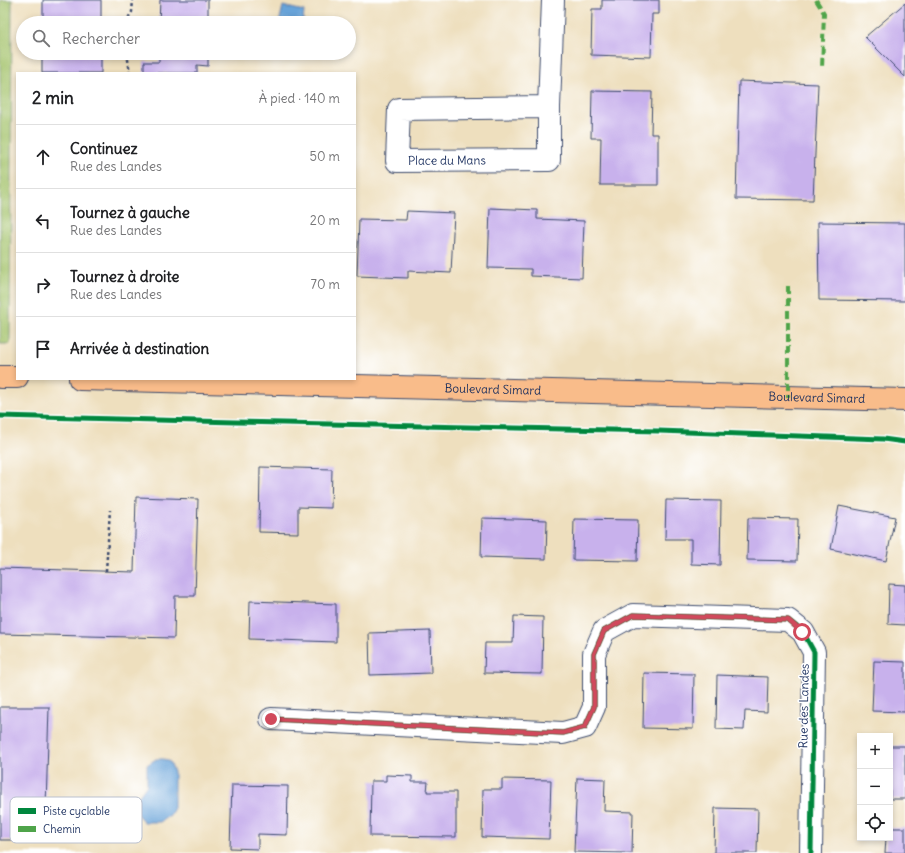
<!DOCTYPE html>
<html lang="fr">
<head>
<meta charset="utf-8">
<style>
  :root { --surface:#fff; --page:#f2f2f2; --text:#202124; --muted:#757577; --line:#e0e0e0 }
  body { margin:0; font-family:Delius,sans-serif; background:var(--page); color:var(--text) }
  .controls { position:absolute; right:12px; bottom:12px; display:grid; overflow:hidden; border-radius:0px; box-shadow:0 2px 6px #0003 }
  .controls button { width:36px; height:36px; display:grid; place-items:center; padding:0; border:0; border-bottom:1px solid var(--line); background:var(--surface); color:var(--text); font:20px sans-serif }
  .stop { position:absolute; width:12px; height:12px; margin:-9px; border:3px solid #d1495b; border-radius:50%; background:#fff }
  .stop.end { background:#d1495b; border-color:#fff; box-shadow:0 1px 4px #0008 }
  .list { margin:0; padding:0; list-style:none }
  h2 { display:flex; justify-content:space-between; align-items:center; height:52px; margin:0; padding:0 16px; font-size:17px }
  h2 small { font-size:13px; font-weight:400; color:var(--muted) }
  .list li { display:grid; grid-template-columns:26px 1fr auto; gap:12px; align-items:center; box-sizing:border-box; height:64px; padding:0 16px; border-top:1px solid var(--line) }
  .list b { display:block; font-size:15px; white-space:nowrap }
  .list p { margin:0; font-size:13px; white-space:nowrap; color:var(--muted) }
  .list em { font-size:13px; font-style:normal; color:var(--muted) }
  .icon { flex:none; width:22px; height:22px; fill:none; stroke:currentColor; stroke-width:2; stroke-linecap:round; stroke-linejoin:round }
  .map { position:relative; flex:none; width:905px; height:853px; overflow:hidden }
  .search { position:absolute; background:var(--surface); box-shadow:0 2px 6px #0003; left:16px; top:16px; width:340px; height:44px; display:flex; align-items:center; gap:10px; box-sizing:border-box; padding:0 14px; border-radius:22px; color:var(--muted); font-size:15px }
  .panel { position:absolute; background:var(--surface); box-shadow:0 2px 6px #0003; left:16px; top:72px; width:340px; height:308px; border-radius:0px }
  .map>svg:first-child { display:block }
  .green { fill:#a4c36c; stroke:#607965 }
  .water { fill:#67a3d8; stroke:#41699b }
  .building { fill:#c8b1ec }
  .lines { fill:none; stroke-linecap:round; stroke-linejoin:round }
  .minor-casing { stroke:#3b496c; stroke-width:24 }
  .major-casing { stroke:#3b496c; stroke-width:24 }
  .path { stroke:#3b496c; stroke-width:2.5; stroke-dasharray:3 3; stroke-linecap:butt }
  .minor { stroke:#fff; stroke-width:22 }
  .major { stroke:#f9bc8a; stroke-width:22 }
  .quiet { stroke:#4fa44a; stroke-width:4; stroke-dasharray:8 4; stroke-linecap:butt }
  .cycleway-casing { stroke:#fff; stroke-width:8 }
  .cycleway { stroke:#00873e; stroke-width:5 }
  .route { stroke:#d1495b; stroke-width:5 }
  .labels { text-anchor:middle; stroke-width:3; stroke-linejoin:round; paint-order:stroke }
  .street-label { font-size:12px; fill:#1b2f5e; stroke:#fff }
  .key { fill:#fff; stroke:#bbc1cf; stroke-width:1 }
  .key-label { font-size:11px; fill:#1b2f5e }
</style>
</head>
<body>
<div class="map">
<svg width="905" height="853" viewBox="0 0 905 853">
  <rect width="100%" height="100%" fill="#fff"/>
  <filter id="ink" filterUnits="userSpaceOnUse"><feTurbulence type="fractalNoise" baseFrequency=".025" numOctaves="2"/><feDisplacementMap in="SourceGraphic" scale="8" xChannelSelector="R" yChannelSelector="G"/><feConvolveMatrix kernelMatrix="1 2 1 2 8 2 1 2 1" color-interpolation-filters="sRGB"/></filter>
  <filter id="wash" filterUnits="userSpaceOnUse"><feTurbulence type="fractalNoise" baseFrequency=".012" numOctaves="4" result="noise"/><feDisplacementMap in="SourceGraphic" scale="16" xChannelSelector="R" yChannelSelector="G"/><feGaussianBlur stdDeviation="0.9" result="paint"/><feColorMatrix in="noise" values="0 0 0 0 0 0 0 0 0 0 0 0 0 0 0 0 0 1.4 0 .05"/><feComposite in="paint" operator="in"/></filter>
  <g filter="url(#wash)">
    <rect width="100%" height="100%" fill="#eedfbe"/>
    <!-- green -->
    <path class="green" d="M0,0H12L10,344H0Z"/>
    <!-- water -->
    <path class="water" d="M283,6L304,11L303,23H279Z
      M156,759H164L170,762L174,772V808L170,815L160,822H144L134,811L136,800L147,785V765Z"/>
    <g id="blocks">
      <!-- building -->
      <path class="building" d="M43,0H101V23H43Z
        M160,0H208V23H159Z
        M602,0H659V14H652L651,57L591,55L592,9H602Z
        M905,3V77L865,37Z
        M42,53H101V73H42Z
        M159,53H208V66L197,65V73H144V62H159Z
        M739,81L818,84L813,200L736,199Z
        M592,91L652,92L651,134H658V185H600L601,138H591Z
        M490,208L537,210V219L584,221L582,278L531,276V269L488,268Z
        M407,211L454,213L451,273L408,271V278L357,276L359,219L406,220Z
        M818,222L905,223V301L819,300Z
        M260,467L332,469L331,508L298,507V533L259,532Z
        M136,497L198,499L195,596H175L174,638L0,634V568L134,572Z
        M666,500L721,501L720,565L691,564V539H665Z
        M839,506L895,517L886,561L831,549Z
        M482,518L547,520L546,559L481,557Z
        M748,518L798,519L797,561L747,560Z
        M574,519L638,520L637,561L573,560Z
        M889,584L905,585V625L888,624Z
        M250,601L336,604V642L249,639Z
        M514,616L543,617L542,674L484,673L485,643H513Z
        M430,631L431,673L370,675L369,633Z
        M874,661L905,662V712L872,711Z
        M644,673L694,674L693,729L643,728Z
        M717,675L768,677L767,712L745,711L744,730L716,729Z
        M0,707H49L45,840H0Z
        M890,746H905V799H890Z
        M386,775L412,776V782H428L427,792H456V837L370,836L371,781H386Z
        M577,778L605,779L604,811L633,812L632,853L574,852Z
        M502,779L551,780L549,839L482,837L483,789H502Z
        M232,785L288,786L287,835L258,834V849L230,848Z
        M715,808L758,809L757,853H714Z
        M890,828H905V853H885L886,838H890Z"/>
    </g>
  </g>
  <g filter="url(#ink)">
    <use href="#blocks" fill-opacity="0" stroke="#3b496c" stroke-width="1"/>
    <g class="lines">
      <!-- minor casing -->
      <g class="minor-casing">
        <g id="minor">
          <path id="s1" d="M549,107L399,109L397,161L549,160V107L553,0"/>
          <path d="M271,719L563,733L585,727L594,707V654L604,631L633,615L788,620L803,632L814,652L811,853"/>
        </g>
      </g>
      <!-- major casing -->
      <g class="major-casing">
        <g id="major">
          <path d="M0,377H17"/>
          <path id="s2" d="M80,379L905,400"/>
        </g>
      </g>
      <!-- path -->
      <path class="path" d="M125,23L132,12L133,0
        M127,53L130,73
        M106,571L110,510"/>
      <!-- minor -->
      <use href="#minor" class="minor"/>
      <!-- major -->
      <use href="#major" class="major"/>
      <!-- quiet -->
      <path class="quiet" d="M816,0L824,13L822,69
        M788,286V397
        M128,379V380"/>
      <!-- cycleway casing -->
      <g class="cycleway-casing">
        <path id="cycleway" d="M0,416L236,422L659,431L883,439L905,442
          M271,719L563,733L585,727L594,707V654L604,631L633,615L788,620L803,632L814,652L811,853"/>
      </g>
      <!-- cycleway -->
      <use href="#cycleway" class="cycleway"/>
    </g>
  </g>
  <g class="lines" filter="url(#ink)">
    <!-- route -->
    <path class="route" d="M271,719L563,733L585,727L594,707V654L604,631L633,615L788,620L802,632"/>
  </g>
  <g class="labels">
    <!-- street labels -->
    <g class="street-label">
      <text dy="4" stroke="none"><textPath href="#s1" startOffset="252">Place du Mans</textPath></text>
      <text dy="4" stroke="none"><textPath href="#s2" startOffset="413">Boulevard Simard</textPath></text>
      <text dy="4" stroke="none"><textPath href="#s2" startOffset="737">Boulevard Simard</textPath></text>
      <text transform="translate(804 706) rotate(-89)" y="4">Rue des Landes</text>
    </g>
  </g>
  <!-- legend -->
  <rect x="10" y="797" width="132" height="46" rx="6" class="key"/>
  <rect x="18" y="808" width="18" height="6" fill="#00873e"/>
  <rect x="18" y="826" width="18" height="6" fill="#4fa44a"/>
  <g class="key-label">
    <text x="43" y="815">Piste cyclable</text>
    <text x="43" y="833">Chemin</text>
  </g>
</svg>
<div class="controls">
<button>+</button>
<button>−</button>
<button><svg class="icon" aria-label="locate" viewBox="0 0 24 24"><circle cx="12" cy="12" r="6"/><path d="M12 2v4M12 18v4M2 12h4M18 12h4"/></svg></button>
</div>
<div class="stop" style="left:802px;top:632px"></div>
<div class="stop end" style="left:271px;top:719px"></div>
<div class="search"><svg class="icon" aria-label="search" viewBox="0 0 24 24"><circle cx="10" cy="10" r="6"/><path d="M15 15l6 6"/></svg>Rechercher</div>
<section class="panel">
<h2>2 min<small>À pied · 140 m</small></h2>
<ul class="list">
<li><svg class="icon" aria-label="ahead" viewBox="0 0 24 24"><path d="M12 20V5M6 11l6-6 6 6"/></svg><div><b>Continuez</b><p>Rue des Landes</p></div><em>50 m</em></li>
<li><svg class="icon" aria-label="left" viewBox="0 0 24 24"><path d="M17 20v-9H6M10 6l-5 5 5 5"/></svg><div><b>Tournez à gauche</b><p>Rue des Landes</p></div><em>20 m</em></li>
<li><svg class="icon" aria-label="right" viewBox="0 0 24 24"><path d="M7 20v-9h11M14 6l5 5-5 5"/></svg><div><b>Tournez à droite</b><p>Rue des Landes</p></div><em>70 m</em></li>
<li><svg class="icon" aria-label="arrive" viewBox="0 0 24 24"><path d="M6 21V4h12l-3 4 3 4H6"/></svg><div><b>Arrivée à destination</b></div></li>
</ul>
</section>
</div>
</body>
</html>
